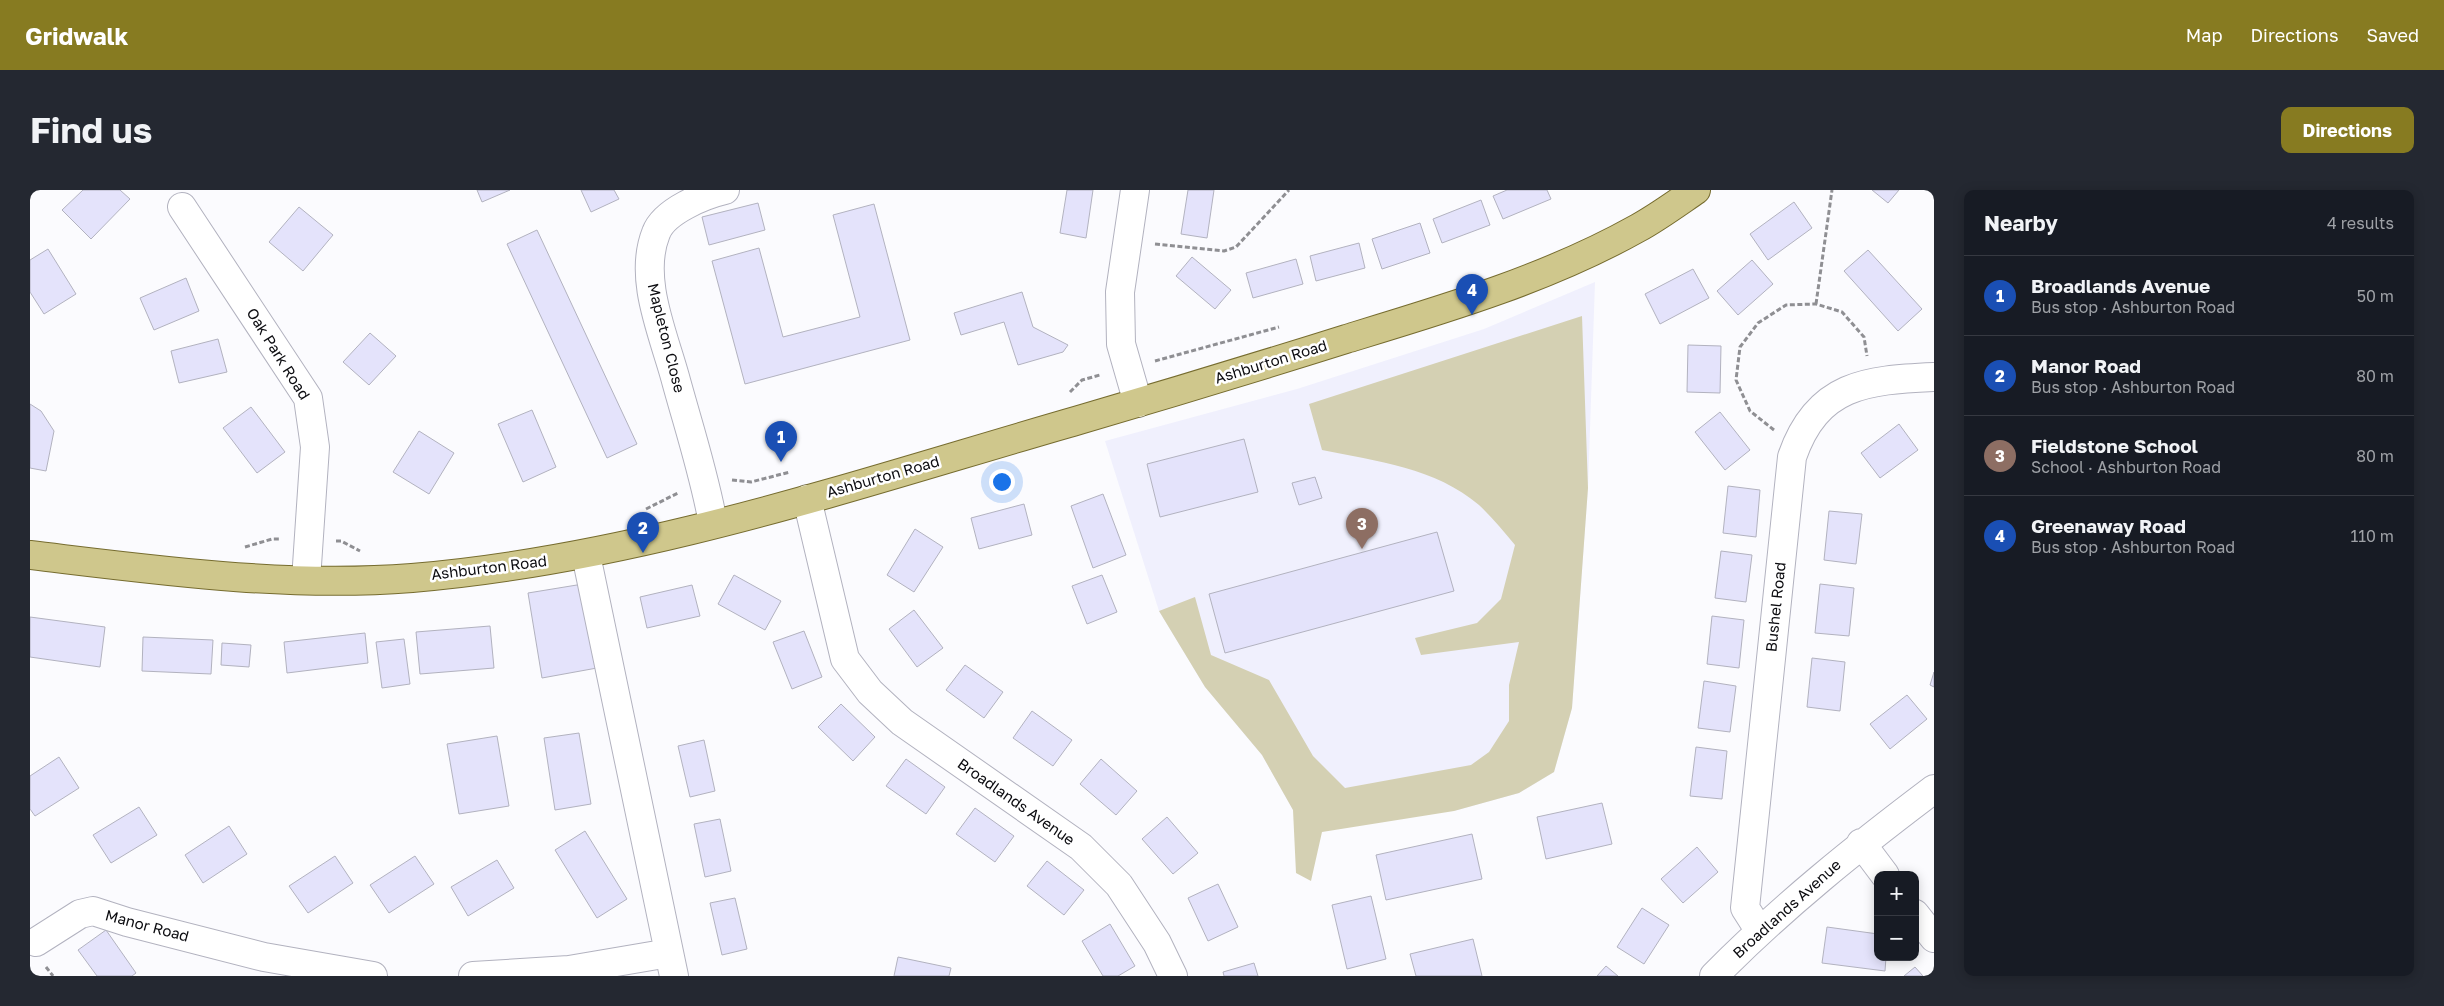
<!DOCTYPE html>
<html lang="en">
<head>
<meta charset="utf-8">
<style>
  :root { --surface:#171b24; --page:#242831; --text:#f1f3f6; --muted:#9ea1a6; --line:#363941; --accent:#877b21 }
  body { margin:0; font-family:"Golos Text",sans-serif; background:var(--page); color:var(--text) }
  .controls { position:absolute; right:15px; bottom:15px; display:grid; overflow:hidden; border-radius:10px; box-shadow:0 2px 12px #0003 }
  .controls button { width:45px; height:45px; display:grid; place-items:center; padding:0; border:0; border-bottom:1px solid var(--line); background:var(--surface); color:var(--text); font:25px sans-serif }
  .you { position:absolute; left:971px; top:291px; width:18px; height:18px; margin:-12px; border:4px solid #fff; border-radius:50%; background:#1a73e8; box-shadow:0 0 0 8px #1a73e833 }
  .badge { display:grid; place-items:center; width:32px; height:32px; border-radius:50%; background:var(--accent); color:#fff; font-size:16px; font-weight:700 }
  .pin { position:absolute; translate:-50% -41px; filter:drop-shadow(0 1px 2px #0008) }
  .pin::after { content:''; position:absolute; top:26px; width:18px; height:15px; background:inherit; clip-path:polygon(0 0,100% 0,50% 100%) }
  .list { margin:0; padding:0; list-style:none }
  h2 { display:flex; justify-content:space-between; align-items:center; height:65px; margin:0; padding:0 20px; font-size:21px }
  h2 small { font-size:16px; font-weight:400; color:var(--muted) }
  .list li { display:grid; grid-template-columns:32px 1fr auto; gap:15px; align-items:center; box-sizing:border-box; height:80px; padding:0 20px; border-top:1px solid var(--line) }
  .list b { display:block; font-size:19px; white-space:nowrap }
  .list p { margin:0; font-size:16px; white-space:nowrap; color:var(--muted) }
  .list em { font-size:16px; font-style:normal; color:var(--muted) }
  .map { position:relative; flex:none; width:1904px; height:786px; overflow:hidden; border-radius:10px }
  header { display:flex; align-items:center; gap:30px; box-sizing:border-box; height:70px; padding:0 25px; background:var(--accent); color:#fff }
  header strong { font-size:24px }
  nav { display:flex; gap:28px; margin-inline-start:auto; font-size:18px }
  .intro { display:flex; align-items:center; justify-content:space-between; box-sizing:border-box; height:120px; padding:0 30px }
  h1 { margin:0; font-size:35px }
  .button { padding:12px 22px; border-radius:10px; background:var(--accent); color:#fff; font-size:18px; font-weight:700 }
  main { display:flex; gap:30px; padding:0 30px }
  aside { flex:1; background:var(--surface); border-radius:10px; box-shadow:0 2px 12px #0003 }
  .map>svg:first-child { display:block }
  .built { fill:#f0f0fd }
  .green { fill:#d4d0b3 }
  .building { fill:#e4e3fb; stroke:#b2b2bf }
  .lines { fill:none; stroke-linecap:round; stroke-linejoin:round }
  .minor-casing { stroke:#b2b2bf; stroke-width:30 }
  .primary-casing { stroke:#766c2f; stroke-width:30 }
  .path { stroke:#8f8f93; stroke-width:3; stroke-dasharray:5 2.5; stroke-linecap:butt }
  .minor { stroke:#fff; stroke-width:28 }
  .primary { stroke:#cfc78c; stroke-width:28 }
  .labels { text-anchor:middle; stroke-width:5; stroke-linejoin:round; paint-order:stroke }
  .street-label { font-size:15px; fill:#0b0b0f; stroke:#fff }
</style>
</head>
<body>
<header>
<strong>Gridwalk</strong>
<nav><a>Map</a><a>Directions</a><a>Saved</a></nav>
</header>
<div class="intro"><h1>Find us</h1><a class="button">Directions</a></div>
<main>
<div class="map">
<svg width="1904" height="786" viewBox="0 0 1904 786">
  <rect width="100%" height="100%" fill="#fbfbfe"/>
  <!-- built -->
  <path class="built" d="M1565,92L1558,298L1542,518L1524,582L1489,603L1424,621L1263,620L1232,565L1175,497L1129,421L1075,251L1267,199L1454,139Z"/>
  <!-- green -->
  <path class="green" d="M1552,126L1558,298L1542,518L1524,582L1489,603L1424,621L1292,642L1281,691L1266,683L1263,620L1232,565L1175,497L1129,421L1165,407L1181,465L1239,490L1283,566L1315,598L1441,575L1459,562L1479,531V495L1489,452L1391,465L1385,448L1447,433L1471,409L1485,355C1474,342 1462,327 1449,315C1406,278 1346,271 1292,260L1279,214Z"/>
  <!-- building -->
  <path class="building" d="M53,0H90L100,9L61,49L32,20Z
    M447,0H480L452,12Z
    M551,0H584L589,9L561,22Z
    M1037,0H1063L1056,48L1030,43Z
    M1158,0H1184L1177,48L1151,44Z
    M1477,0H1517L1521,9L1473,29L1463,6Z
    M1842,0H1869L1858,13Z
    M1451,10L1460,35L1412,53L1403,29Z
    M1764,12L1782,38L1738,70L1720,44Z
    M728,13L735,40L679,55L672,27Z
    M844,14L880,150L715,194L682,71L729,58L753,147L830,127L803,25Z
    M269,17L303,45L273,81L239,52Z
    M1390,33L1400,63L1352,79L1342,49Z
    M507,40L607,254L577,268L477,54Z
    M1329,53L1335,78L1286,91L1280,66Z
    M18,59L46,104L14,124L0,102V70Z
    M1838,60L1892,119L1868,141L1814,81Z
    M1162,67L1201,100L1185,119L1146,86Z
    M1266,69L1273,94L1223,108L1216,83Z
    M1722,70L1743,94L1708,125L1687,101Z
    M1663,79L1679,108L1630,134L1615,104Z
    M156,88L169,121L124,140L110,108Z
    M992,102L1003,137L1038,155L1033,162L988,175L974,132L931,145L924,123Z
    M340,143L366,166L339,195L313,172Z
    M188,149L197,182L149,193L141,161Z
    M1658,155L1691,156L1690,203L1657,202Z
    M0,214L11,221L24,241L16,281L0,278Z
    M221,217L255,262L227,283L193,238Z
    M502,220L526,277L493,292L468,234Z
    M1690,222L1720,260L1695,280L1665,242Z
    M1869,234L1888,260L1850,288L1831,263Z
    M389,241L424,263L399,304L363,282Z
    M1214,249L1228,302L1130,327L1117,274Z
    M1285,287L1292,308L1269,315L1262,293Z
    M1698,296L1730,300L1726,347L1693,343Z
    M1073,304L1096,365L1063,378L1041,316Z
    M994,314L1002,345L949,359L941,328Z
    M1799,321L1832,324L1826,374L1794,370Z
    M885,339L913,357L884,402L857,385Z
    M1407,342L1424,401L1195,463L1179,404Z
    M1691,361L1722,365L1716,412L1685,408Z
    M704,385L751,411L735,440L688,414Z
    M1072,385L1087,422L1057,434L1042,396Z
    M553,394L567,478L512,488L498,403Z
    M1790,394L1824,398L1819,446L1785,443Z
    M662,395L670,426L617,438L610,407Z
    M884,420L913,458L887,477L859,439Z
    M1682,426L1714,430L1709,478L1677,474Z
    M0,427L75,437L70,477L0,467Z
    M460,436L464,478L390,484L386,442Z
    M774,441L792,487L762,499L743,452Z
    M335,443L338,473L257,483L254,452Z
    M113,447L183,450L181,484L112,481Z
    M374,449L380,494L352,498L346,452Z
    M192,453L221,455L219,477L191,475Z
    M1782,468L1815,472L1810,521L1777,517Z
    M935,475L973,502L954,528L916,500Z
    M1904,482V497L1900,495Z
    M1674,491L1706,496L1700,542L1668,538Z
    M1877,505L1897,529L1860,559L1840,534Z
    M811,514L845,547L823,571L788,537Z
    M1002,521L1042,550L1023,576L983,548Z
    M549,543L561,614L525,620L514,548Z
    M467,546L479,616L429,624L417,554Z
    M674,550L685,601L660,607L648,556Z
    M1666,557L1697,561L1692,609L1660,606Z
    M29,567L49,598L5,626L0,619V586Z
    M876,569L915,597L896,624L856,596Z
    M1071,569L1107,601L1086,625L1050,594Z
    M1572,613L1582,654L1516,669L1507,627Z
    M109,617L127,645L81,673L63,645Z
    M945,618L984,646L965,672L926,644Z
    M1137,627L1168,663L1143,684L1112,649Z
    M690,629L701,681L675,687L664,634Z
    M199,636L217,664L173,693L155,665Z
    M555,641L597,709L567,728L525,660Z
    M1442,644L1452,689L1356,710L1346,665Z
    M1667,657L1688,682L1653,713L1631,689Z
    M305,666L323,693L278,723L259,696Z
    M385,666L404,694L359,723L340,695Z
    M467,670L484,698L438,726L421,697Z
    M1017,671L1054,700L1034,725L997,696Z
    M1188,694L1208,737L1178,751L1158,708Z
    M1341,706L1356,769L1317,779L1302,715Z
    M705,708L717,759L692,765L680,713Z
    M1612,718L1639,735L1614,774L1587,757Z
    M1080,734L1105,776L1088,786H1073L1052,751Z
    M1797,737L1848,744V767H1856L1855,781L1792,773Z
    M76,740L106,783L102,786H67L48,760Z
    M1443,749L1452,786H1386L1380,764Z
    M868,767L921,778L919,786H864Z
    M1224,773L1228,786H1194L1193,782Z
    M1576,776L1588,786H1567Z
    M1885,777L1893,786H1874Z"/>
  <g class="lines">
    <!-- minor casing -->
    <g class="minor-casing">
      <path id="minor" d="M1105,0L1090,102L1091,154L1108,213
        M152,17L278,208L285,257L276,390
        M777,309L815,469L840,502L872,532L1051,657L1089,695L1127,753L1143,786
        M683,333C674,283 658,235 645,187C633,143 608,88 626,43C634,21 674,5 695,0
        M556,365L644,786
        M1831,653L1855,685
        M1885,724L1904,748
        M1729,740L1715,718L1762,267C1787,194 1836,190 1904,187
        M6,752L50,724L63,721L97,732L234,767L343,786
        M443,786L539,780L639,763
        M1684,786C1752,717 1827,657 1904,599"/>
    </g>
    <!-- primary casing -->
    <g class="primary-casing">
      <path id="primary" d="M0,365C126,380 254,398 382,388C610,369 830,293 1049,230C1138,204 1227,177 1316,149C1415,119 1517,89 1608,38C1628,27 1647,13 1666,0"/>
    </g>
    <!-- path -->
    <path class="path" d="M1125,54L1194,61L1206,57L1259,0
      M1786,114L1802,0
      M1125,171L1249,137
      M1040,202L1052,190L1070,185
      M1744,240L1720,221L1706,190L1710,157L1728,133L1756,115L1786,114L1812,122L1834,147L1837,166
      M702,290L721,292L760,282
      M616,319L648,303
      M306,351H311L330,361
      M215,357L242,349H250
      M16,777L23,786"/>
    <!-- minor -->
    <use href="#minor" class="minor"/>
    <!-- primary -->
    <use href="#primary" class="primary"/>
  </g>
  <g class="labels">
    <!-- street labels -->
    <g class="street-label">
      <text transform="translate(636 148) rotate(76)" y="5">Mapleton Close</text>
      <text transform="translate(248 164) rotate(58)" y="5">Oak Park Road</text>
      <text transform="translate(1241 172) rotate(-17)" y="5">Ashburton Road</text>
      <text transform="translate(853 287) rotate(-16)" y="5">Ashburton Road</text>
      <text transform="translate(459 378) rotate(-7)" y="5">Ashburton Road</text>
      <text transform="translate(1746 417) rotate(-84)" y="5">Bushel Road</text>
      <text transform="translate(986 612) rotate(35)" y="5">Broadlands Avenue</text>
      <text transform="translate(1757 719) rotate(-42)" y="5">Broadlands Avenue</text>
      <text transform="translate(117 736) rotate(15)" y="5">Manor Road</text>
    </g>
  </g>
</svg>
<div class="controls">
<button>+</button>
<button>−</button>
</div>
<div class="you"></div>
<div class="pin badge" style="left:751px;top:272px;background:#1a4fb4">1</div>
<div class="pin badge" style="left:613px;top:363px;background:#1a4fb4">2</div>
<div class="pin badge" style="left:1332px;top:359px;background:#8d6e63">3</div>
<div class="pin badge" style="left:1442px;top:125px;background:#1a4fb4">4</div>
</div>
<aside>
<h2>Nearby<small>4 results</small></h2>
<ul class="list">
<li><span class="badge" style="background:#1a4fb4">1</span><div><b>Broadlands Avenue</b><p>Bus stop · Ashburton Road</p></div><em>50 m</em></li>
<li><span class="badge" style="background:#1a4fb4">2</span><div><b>Manor Road</b><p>Bus stop · Ashburton Road</p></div><em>80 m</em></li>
<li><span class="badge" style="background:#8d6e63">3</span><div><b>Fieldstone School</b><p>School · Ashburton Road</p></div><em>80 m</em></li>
<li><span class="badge" style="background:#1a4fb4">4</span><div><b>Greenaway Road</b><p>Bus stop · Ashburton Road</p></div><em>110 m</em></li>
</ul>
</aside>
</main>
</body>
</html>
